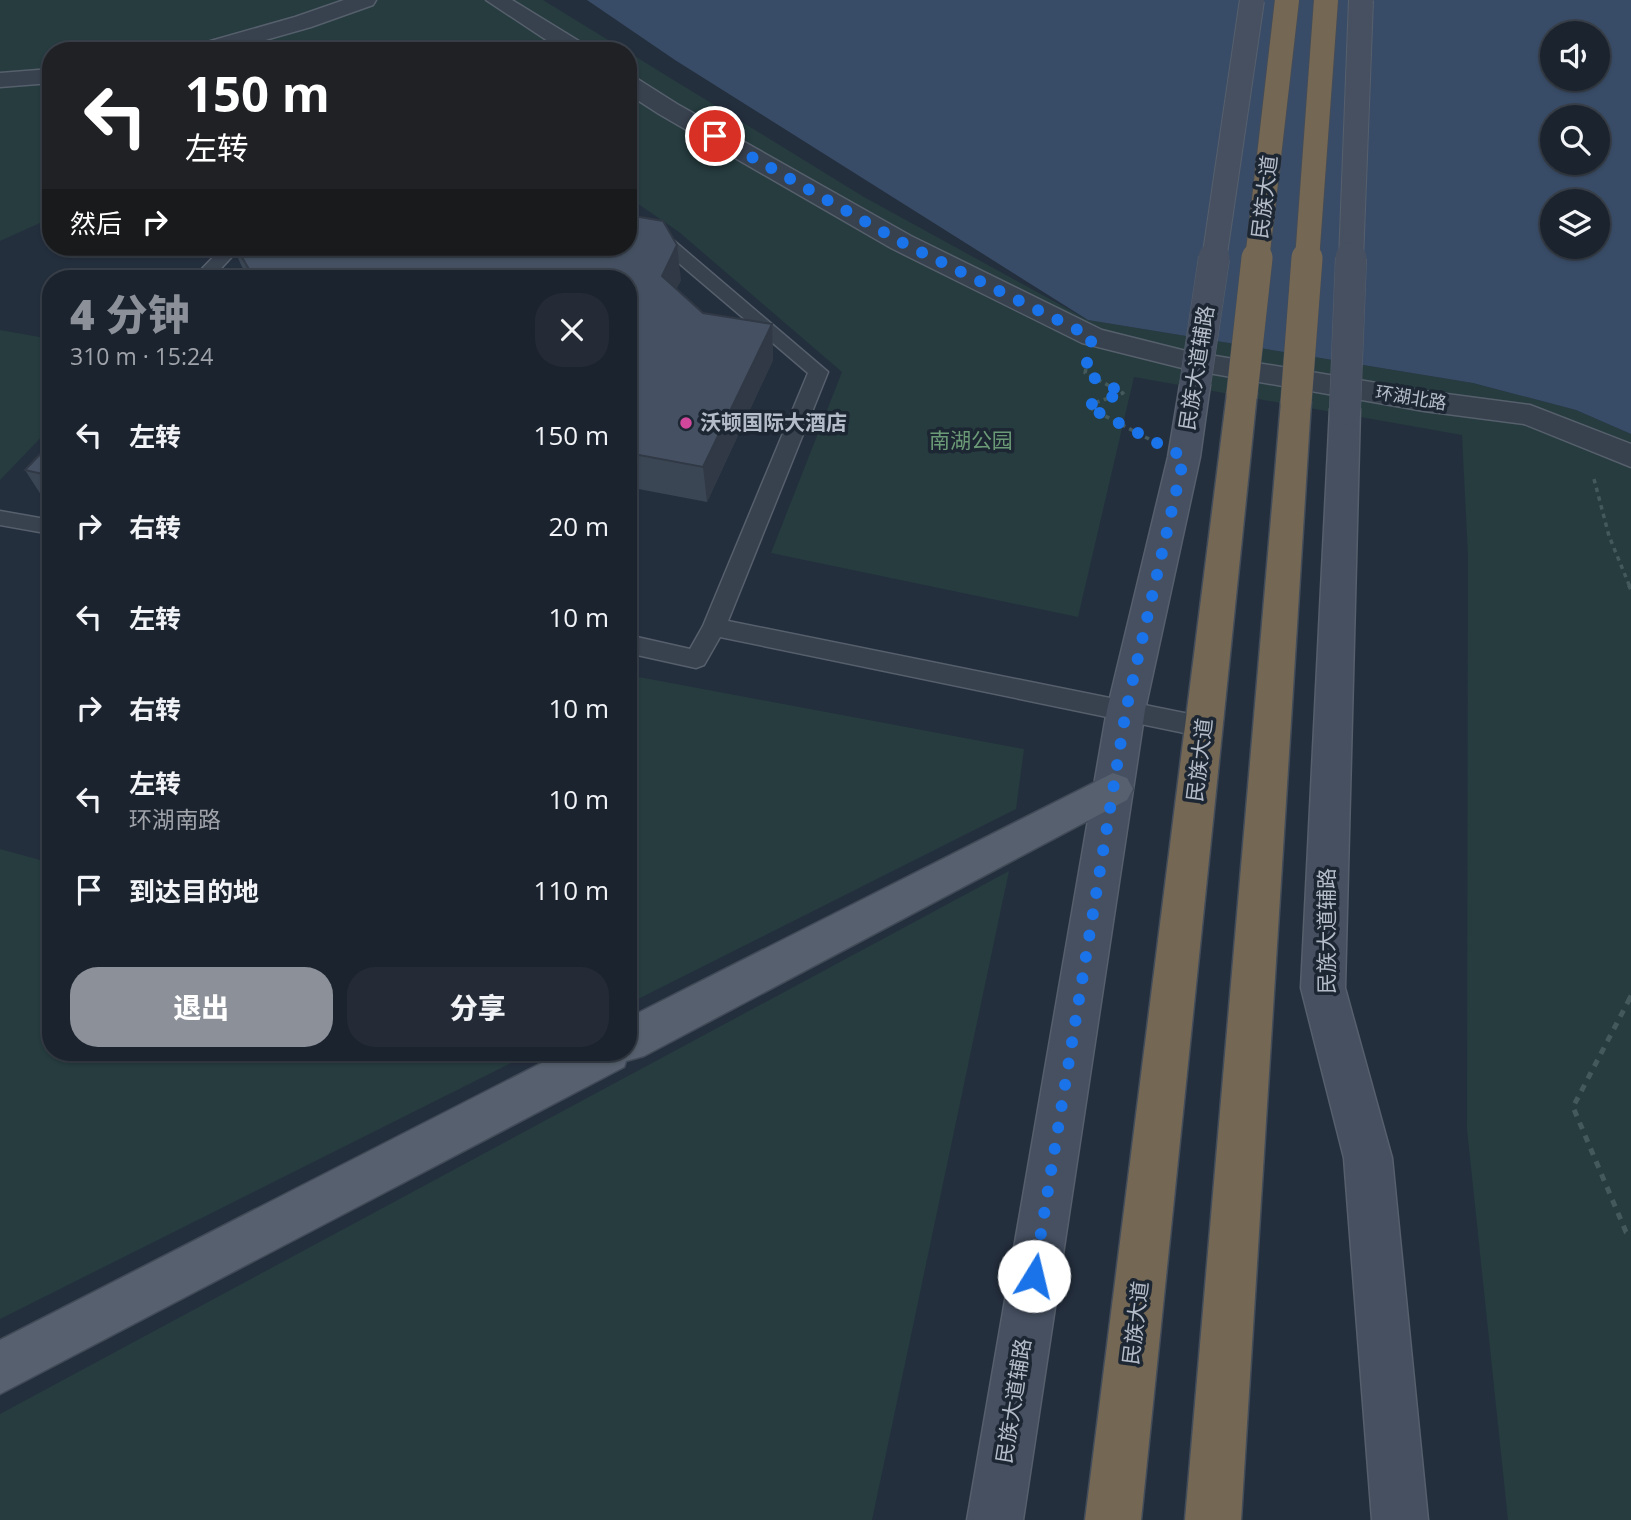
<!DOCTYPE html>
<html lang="zh">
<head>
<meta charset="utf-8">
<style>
	:root { --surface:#1b232e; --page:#242b36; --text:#f1f3f6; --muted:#a0a4aa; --line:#39404a; --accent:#8c9099 }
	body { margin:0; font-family:"Open Sans","Noto Sans SC",sans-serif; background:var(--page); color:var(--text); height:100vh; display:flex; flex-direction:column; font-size:26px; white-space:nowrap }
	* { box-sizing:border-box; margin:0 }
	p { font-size:23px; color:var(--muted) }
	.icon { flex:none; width:38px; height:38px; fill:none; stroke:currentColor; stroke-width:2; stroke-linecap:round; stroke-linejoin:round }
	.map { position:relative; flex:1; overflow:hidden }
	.panel { position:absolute; left:42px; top:270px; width:595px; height:791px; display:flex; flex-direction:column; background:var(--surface); border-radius:28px; box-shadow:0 2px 5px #0004,0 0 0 2px var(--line) }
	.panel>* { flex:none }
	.hud { position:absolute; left:42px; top:42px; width:595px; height:214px; border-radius:28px; box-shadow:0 2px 5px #0004,0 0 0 2px var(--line); background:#202124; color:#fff; overflow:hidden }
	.controls { position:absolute; left:1540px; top:21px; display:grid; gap:14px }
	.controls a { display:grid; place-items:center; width:70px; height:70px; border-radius:50%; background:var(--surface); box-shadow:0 2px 5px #0004,0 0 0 2px var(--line); font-size:35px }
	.pin { position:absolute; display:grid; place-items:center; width:60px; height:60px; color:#fff; margin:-30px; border:4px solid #fff; border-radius:50%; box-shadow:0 2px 7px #0007 }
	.me { position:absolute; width:77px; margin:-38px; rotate:9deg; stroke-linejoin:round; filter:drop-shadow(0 0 5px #0008) }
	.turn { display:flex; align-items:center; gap:24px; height:147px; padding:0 28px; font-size:32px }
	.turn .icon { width:91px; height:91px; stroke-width:2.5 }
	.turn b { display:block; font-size:49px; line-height:60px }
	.then { display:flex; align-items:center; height:66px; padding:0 28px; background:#0003; gap:14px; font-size:26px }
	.round { display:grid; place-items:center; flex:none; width:74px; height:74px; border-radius:28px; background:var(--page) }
	.headline { display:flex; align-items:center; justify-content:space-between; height:119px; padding:0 28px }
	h1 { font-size:42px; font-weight:800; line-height:52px; color:var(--accent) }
	.primary-button { display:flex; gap:14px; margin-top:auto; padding:14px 28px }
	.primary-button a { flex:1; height:80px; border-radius:28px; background:var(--accent); color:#fff; font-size:28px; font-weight:800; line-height:80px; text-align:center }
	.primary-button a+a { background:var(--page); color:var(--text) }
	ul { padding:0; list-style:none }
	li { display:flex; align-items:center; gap:21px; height:91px; padding:0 28px }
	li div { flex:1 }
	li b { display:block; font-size:26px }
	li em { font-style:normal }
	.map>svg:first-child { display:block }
	.green { fill:#263c3f }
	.water { fill:#394c67; fill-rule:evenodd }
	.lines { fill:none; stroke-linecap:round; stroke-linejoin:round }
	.lane-casing { stroke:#565f6c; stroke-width:3 }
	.street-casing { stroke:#565f6c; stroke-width:3 }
	.secondary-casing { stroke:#565f6c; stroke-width:3 }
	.primary-casing { stroke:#414a57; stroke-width:3 }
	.highway-casing { stroke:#434c59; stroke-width:3 }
	.path-far2 { stroke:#44595c; stroke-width:3.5; stroke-dasharray:4.5 4.5; stroke-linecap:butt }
	.path-far1 { stroke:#44595c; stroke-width:4.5; stroke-dasharray:5 5; stroke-linecap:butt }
	.path { stroke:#44595c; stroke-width:5; stroke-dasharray:7 7; stroke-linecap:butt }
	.lane { fill:#38414e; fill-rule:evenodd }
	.street { fill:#38414e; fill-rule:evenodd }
	.secondary { fill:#465061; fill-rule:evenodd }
	.primary { fill:#56606e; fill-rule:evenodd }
	.highway { fill:#746855; fill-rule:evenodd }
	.secondary-bridge-far1-casing { stroke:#565f6c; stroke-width:26; stroke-linecap:butt }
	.secondary-bridge-casing { stroke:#565f6c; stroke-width:32; stroke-linecap:butt }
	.highway-bridge-far1-casing { stroke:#434c59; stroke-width:26; stroke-linecap:butt }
	.highway-bridge-casing { stroke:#434c59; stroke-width:32; stroke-linecap:butt }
	.secondary-bridge-far1 { stroke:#465061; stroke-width:24 }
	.secondary-bridge { stroke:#465061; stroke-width:31 }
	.highway-bridge-far1 { stroke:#746855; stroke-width:24 }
	.highway-bridge { stroke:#746855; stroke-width:31 }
	.wall { fill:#3b4654 }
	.shaded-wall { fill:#303945 }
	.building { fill:#455162; stroke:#303945; stroke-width:2 }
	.route { stroke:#1a73e8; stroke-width:12; stroke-dasharray:0 21.6 }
	.hotel-dot { fill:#d1479c; stroke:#1d2633; stroke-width:2.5 }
	.labels { text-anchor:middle; stroke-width:7; stroke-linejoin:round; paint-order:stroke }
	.far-street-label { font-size:18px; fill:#b4bcc9; stroke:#1d2633 }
	.street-label { font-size:21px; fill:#b4bcc9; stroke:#1d2633 }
	.poi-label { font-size:21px; font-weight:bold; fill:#b4bcc9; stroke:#1d2633; text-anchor:start }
	.park-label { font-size:21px; fill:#6b9a76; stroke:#1d2633 }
</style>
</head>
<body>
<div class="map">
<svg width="1631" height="1520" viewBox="0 0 1631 1520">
	<rect width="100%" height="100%" fill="#242f3e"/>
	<!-- green -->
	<g class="green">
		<path d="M0 0H543L626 51H51V218L0 241Z"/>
		<path d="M628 52 864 197 1088 320 1473 383 1576 410 1631 434V1520H1508L1467 1129 1468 556 1462 435 1134 377 1078 617 771 553 842 372 679 232 628 197Z"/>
		<path d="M0 330 51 339V427L0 480Z"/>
		<path d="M628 675 1024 749 1016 809 628 1004Z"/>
		<path d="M0 849 51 863V1052H533L0 1319Z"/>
		<path d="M1009 871 872 1520H0V1414Z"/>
	</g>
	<!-- water -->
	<path class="water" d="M587 0H1631V434L1576 410 1473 383 1088 320 675 60ZM1552 33H1598V79H1552ZM1552 117H1598V163H1552ZM1552 201H1598V247H1552Z"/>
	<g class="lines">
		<defs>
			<g id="lane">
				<path d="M628 212 666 234 828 372 728 621 1204 717 1212 720 1216 727 1212 734 1204 737 720 637 704 665 696 668 628 653V635L690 649 703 626 808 373 654 242 628 225Z"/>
				<path d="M223 247H241L212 278H193Z"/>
				<path d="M0 511 51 520V534L0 525Z"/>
			</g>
			<g id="street">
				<path d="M344 0H376L373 5 311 27 227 51H190L193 46 295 17Z"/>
				<path d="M486 0H512L587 46 590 51H563Z"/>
				<path d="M51 69V83L0 87V73Z"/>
				<path d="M628 76 636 78 677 104 911 236 1102 330 1186 351 1424 391 1530 405 1631 444V467L1524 424 1424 411 1186 369 1082 343 891 248 659 114 628 94Z"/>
			</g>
			<g id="secondary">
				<path d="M1195 375 1206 378 1210 385 1200 457 1145 710 1023 1520H967L1107 710 1168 457 1180 385 1184 378Z"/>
				<path d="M1345 399 1356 402 1360 409 1345 988 1392 1158 1428 1520H1372L1344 1158 1301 988 1330 409 1334 402Z"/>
			</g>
			<path id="primary" d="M1113 773 1127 778 1133 789 1127 800 644 1056 626 1061 624 1067 0 1394V1340L563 1052H628V1018Z"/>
			<g id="highway">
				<path d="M1242 383 1253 386 1257 393 1141 1520H1085L1227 393 1231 386Z"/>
				<path d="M1296 392 1307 395 1311 402 1241 1520H1185L1281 402 1285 395Z"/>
			</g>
		</defs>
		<!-- lane casing -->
		<use href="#lane" class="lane-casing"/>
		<!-- street casing -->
		<use href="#street" class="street-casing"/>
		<!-- secondary casing -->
		<use href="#secondary" class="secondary-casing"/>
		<!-- primary casing -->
		<use href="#primary" class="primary-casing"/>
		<!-- highway casing -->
		<use href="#highway" class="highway-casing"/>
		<!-- path-far2 -->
		<g class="path-far2">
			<path d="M1086 369 1085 373 1123 393 1086 406 1149 439"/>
			<path d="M1594 479 1609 536 1630 587"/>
		</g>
		<!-- path-far1 -->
		<g class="path-far1">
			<path d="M1629 585 1631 589"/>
			<path d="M1629 1000 1631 995"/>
		</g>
		<!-- path -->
		<path class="path" d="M1630 998 1573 1107 1626 1232 1631 1235"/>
		<!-- lane -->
		<use href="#lane" class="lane"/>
		<!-- street -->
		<use href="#street" class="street"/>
		<!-- secondary -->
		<use href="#secondary" class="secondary"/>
		<!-- primary -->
		<use href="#primary" class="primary"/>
		<!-- highway -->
		<use href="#highway" class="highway"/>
		<defs>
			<g id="secondary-bridge-far1">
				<path d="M1214 260 1252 0"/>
				<path d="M1351 260 1361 0"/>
			</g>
			<g id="secondary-bridge">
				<path d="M1195 385 1214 258"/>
				<path d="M1345 409 1351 258"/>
			</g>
			<g id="highway-bridge-far1">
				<path d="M1257 260 1287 0"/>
				<path d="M1307 260 1326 0"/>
			</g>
			<g id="highway-bridge">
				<path d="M1242 393 1257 258"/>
				<path d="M1296 402 1307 258"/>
			</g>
		</defs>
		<!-- secondary-bridge-far1 casing -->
		<use href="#secondary-bridge-far1" class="secondary-bridge-far1-casing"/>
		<!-- secondary-bridge casing -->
		<use href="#secondary-bridge" class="secondary-bridge-casing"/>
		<!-- highway-bridge-far1 casing -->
		<use href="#highway-bridge-far1" class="highway-bridge-far1-casing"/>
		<!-- highway-bridge casing -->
		<use href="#highway-bridge" class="highway-bridge-casing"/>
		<!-- secondary-bridge-far1 -->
		<use href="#secondary-bridge-far1" class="secondary-bridge-far1"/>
		<!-- secondary-bridge -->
		<use href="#secondary-bridge" class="secondary-bridge"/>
		<!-- highway-bridge-far1 -->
		<use href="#highway-bridge-far1" class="highway-bridge-far1"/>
		<!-- highway-bridge -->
		<use href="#highway-bridge" class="highway-bridge"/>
	</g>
	<!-- wall -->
	<g class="wall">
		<path d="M233 247H628L681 280 676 289 703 313 772 324 773 360 707 502 628 487V278H248L242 267Z"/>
		<path d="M51 443V500L43 498 25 470Z"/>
	</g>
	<!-- shaded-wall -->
	<g class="shaded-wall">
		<path d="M677 245 681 280 666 311 662 276Z"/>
		<path d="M772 324 773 360 707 502 703 467Z"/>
	</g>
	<!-- building -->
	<g class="building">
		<path d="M628 215 663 221 677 245 662 276 703 313 772 324 703 467 628 453V278H254L236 247H628Z"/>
		<path d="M51 443V476L25 470Z"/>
	</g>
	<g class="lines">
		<!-- route -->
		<path class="route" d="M715 136 901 242 1092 337 1085 373 1123 393 1086 406 1184 457 1126 710 1034 1276"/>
	</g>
	<!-- markers -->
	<circle class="hotel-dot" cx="686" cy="423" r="7"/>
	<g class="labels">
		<!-- far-street labels -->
		<g class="far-street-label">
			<text transform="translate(1411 398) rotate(9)" y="6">环湖北路</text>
		</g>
		<!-- street labels -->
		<g class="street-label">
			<text transform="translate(1265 197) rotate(-83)" y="7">民族大道</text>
			<text transform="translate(1197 368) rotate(-81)" y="7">民族大道辅路</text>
			<text transform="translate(1200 760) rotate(-83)" y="7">民族大道</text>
			<text transform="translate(1327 931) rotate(-90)" y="7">民族大道辅路</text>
			<text transform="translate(1136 1323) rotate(-83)" y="7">民族大道</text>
			<text transform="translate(1014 1401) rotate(-81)" y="7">民族大道辅路</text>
		</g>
		<!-- poi labels -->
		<g class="poi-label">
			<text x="700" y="430">沃顿国际大酒店</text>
		</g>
		<!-- park labels -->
		<g class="park-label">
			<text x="971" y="448">南湖公园</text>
		</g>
	</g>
</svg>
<div class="controls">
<a><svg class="icon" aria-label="sound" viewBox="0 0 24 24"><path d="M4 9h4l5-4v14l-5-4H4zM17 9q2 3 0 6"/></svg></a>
<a><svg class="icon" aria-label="search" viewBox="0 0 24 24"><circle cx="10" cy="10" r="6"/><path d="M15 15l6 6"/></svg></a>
<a><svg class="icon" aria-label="layers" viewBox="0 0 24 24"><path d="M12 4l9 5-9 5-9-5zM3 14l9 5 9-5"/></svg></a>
</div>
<div class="pin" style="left:715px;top:136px;background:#d93025"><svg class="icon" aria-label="arrive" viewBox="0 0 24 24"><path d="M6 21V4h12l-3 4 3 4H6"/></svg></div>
<svg class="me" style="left:1034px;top:1276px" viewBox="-20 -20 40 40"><circle r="19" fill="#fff"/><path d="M0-13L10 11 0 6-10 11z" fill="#1a73e8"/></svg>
<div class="hud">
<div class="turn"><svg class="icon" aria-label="left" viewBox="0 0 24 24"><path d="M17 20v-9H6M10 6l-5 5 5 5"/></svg><div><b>150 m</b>左转</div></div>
<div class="then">然后<svg class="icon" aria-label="right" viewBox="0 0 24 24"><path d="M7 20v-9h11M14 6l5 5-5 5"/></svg></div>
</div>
<section class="panel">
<div class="headline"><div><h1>4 分钟</h1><p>310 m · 15:24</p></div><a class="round"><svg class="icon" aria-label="close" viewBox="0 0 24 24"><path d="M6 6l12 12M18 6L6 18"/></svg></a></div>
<ul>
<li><svg class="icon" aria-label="left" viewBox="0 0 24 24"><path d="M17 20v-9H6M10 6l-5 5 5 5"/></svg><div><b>左转</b></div><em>150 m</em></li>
<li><svg class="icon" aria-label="right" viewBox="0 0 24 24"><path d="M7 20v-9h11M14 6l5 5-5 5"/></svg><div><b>右转</b></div><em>20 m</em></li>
<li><svg class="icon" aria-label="left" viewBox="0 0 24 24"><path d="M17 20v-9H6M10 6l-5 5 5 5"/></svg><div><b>左转</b></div><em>10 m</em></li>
<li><svg class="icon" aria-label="right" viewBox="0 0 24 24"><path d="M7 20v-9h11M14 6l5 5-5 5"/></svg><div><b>右转</b></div><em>10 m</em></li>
<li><svg class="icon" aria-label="left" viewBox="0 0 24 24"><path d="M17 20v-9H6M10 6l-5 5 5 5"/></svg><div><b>左转</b><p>环湖南路</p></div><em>10 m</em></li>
<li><svg class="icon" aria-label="arrive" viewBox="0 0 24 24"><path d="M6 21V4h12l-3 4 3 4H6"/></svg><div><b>到达目的地</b></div><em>110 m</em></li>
</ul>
<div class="primary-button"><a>退出</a><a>分享</a></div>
</section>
</div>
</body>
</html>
